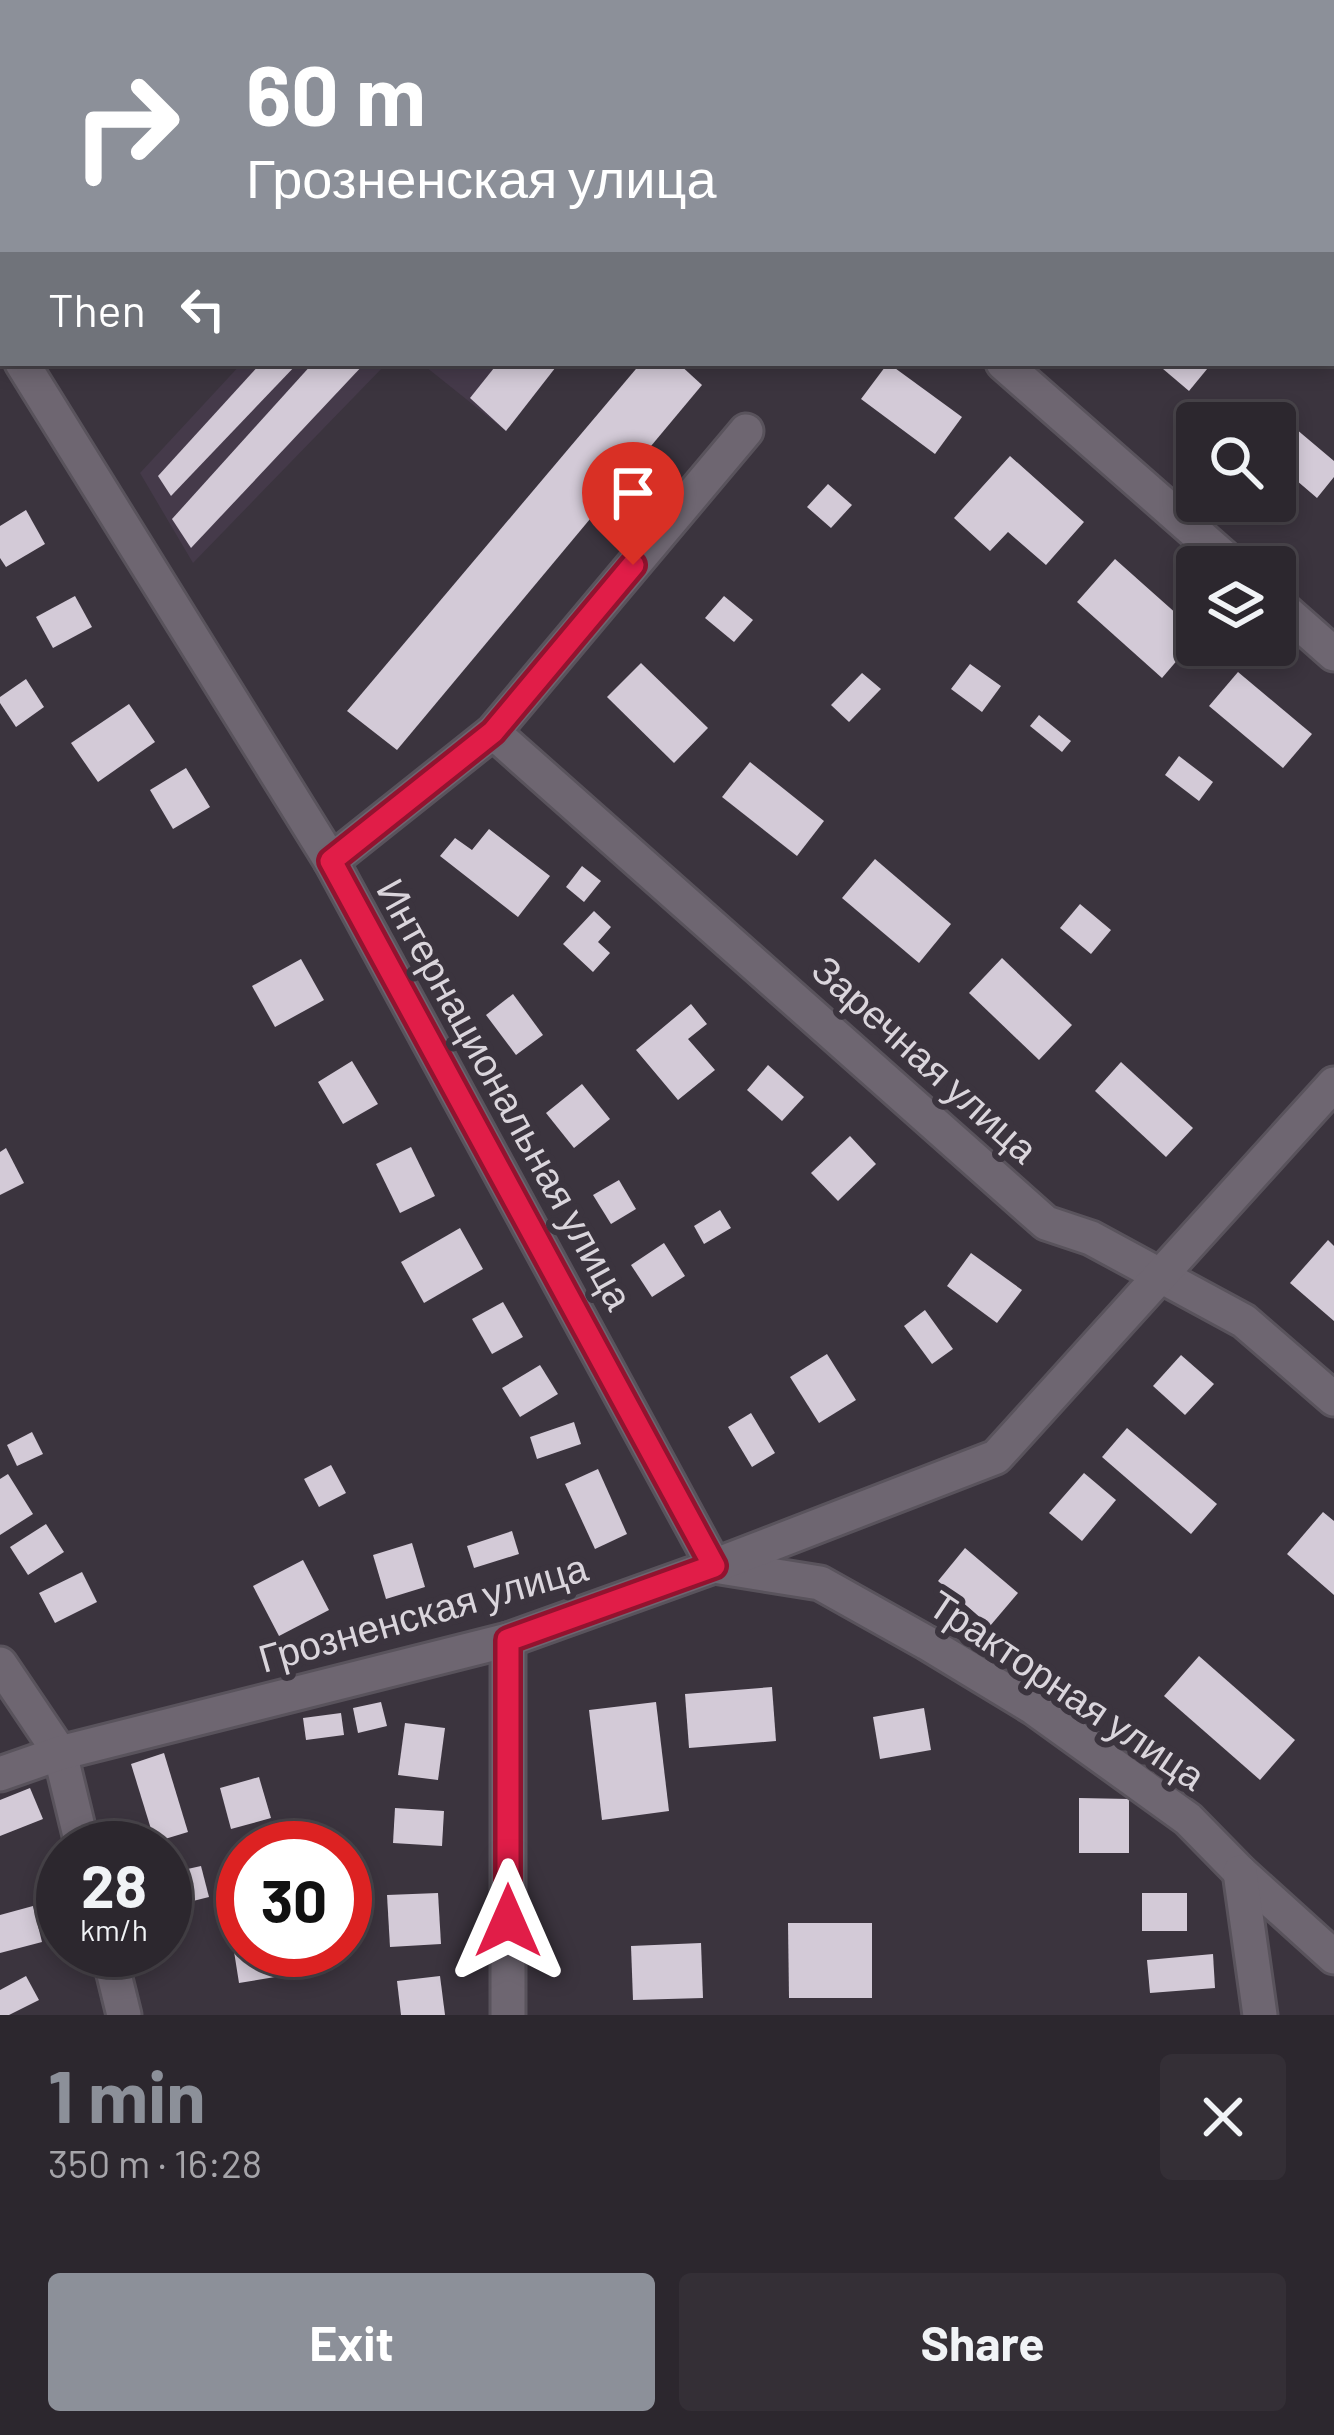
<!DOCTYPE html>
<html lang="en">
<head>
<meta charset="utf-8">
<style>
	:root { --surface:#2c272e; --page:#342f36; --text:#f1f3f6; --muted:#a6a5aa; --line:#48444a; --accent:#8c9099 }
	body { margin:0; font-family:Barlow,sans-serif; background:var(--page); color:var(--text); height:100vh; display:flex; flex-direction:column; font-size:45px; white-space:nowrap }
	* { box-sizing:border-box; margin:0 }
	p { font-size:39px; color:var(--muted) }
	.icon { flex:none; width:66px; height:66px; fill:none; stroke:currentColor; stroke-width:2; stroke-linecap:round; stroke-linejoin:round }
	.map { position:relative; height:2015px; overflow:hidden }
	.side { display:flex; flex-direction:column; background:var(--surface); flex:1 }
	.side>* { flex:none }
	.hud { position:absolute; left:0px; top:0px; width:1335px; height:366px; box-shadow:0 6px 18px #0003,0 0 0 3px var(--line); background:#8c9099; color:#fff; overflow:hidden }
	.controls { position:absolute; left:1176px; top:402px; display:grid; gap:24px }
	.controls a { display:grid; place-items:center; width:120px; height:120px; border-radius:12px; background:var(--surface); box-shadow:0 6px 18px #0003,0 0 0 3px var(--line); font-size:60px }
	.speed { position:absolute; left:36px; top:1821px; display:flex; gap:24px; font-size:60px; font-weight:700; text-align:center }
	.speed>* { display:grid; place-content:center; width:156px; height:156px; border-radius:50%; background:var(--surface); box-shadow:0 6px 18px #0003,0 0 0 3px var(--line); line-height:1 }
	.speed small { font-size:30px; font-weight:400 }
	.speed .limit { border:18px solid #d22; background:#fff; color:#111 }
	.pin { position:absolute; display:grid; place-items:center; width:102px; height:102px; color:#fff; margin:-123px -51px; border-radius:50% 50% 50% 0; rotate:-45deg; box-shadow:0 0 12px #0007 }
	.pin .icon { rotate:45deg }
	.me { position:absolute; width:132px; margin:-66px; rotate:0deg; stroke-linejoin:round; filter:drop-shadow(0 0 9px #0008) }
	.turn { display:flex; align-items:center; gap:42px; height:252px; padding:0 48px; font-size:54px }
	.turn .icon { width:156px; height:156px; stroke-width:2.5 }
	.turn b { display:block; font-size:84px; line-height:102px }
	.then { display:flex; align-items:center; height:114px; padding:0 48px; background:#0003; gap:24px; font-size:45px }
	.round { display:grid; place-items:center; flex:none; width:126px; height:126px; border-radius:12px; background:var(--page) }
	.headline { display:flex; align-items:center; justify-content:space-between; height:204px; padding:0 48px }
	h1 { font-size:72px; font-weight:700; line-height:90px; color:var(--accent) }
	.button { display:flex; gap:24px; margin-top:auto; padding:24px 48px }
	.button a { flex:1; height:138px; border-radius:12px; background:var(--accent); color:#fff; font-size:48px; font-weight:700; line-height:138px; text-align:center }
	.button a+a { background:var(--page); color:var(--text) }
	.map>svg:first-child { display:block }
	.built { fill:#453a4a }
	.building { fill:#d3cad7 }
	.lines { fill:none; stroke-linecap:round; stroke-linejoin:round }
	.minor-casing { stroke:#59535c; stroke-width:39 }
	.minor { stroke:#6e6671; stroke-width:33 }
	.route-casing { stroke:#92132f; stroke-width:30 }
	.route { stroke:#e11d48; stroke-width:21 }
	.labels { text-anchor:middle; stroke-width:12; stroke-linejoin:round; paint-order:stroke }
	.street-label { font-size:39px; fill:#dad5dc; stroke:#3b343e }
</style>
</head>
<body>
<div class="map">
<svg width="1334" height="2015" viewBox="0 0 1334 2015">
	<rect width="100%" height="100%" fill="#3b343e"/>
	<!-- built -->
	<g class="built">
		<path d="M0 0H440L437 3H3V185L0 180Z"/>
		<path d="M242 363H387L193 563 140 473Z"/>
		<path d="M421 363H559L506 431Z"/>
	</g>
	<!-- building -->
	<g class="building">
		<path d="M261 363H298L171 496 158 476Z"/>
		<path d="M313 363H365L191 548 172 519Z"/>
		<path d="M498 363H559L506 431 470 398Z"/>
		<path d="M641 363H678L702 385 397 750 347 711Z"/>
		<path d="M888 363 962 417 935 454 861 399Z"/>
		<path d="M1156 363H1212L1189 391Z"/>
		<path d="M1264 402 1334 461V477L1317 498 1275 462V423H1246Z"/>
		<path d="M1010 456 1084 522 1046 565 1008 532 990 551 954 518Z"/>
		<path d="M828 484 852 505 831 528 807 507Z"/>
		<path d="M26 510 45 544 6 567 0 558V526Z"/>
		<path d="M1115 559 1197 632V637L1162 678 1077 602Z"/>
		<path d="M75 596 92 627 53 648 36 617Z"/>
		<path d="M724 596 753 620 734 642 705 618Z"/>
		<path d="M641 663 708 728 674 763 607 697Z"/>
		<path d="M970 664 1001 686 982 712 951 689Z"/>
		<path d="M1238 672 1312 734 1283 768 1209 706Z"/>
		<path d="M862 673 881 689 849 722 831 705Z"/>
		<path d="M26 679 44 707 16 727 0 703V697Z"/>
		<path d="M129 704 155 742 98 782 71 743Z"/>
		<path d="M1039 715 1071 741 1062 752 1030 726Z"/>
		<path d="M1179 756 1213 782 1199 801 1165 775Z"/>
		<path d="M750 762 824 821 797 856 722 797Z"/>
		<path d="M186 768 210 807 173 829 150 790Z"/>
		<path d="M489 829 550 876 518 917 440 856 455 838 472 850Z"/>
		<path d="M875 859 951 924 919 963 842 898Z"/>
		<path d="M582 866 601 881 584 902 566 887Z"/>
		<path d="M1080 904 1111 930 1091 954 1060 928Z"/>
		<path d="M594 911 611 927 598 942 610 953 593 972 563 944Z"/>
		<path d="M1002 958 1072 1025 1039 1060 969 993Z"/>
		<path d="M301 959 324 1000 275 1027 252 986Z"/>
		<path d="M513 994 543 1035 516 1055 486 1015Z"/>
		<path d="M691 1004 707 1024 688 1039 715 1070 678 1100 636 1050Z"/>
		<path d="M352 1061 378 1104 343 1124 318 1082Z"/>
		<path d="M1121 1062 1193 1128 1166 1157 1095 1091Z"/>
		<path d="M768 1065 804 1097 782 1121 747 1090Z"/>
		<path d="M582 1084 610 1119 574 1148 546 1113Z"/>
		<path d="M850 1136 876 1164 838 1201 811 1173Z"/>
		<path d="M411 1147 435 1196 400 1213 376 1164Z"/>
		<path d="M6 1148 24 1183 0 1195V1152Z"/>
		<path d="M619 1180 636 1209 611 1224 593 1195Z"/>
		<path d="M720 1210 731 1228 704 1244 694 1226Z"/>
		<path d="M460 1228 483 1269 424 1303 401 1262Z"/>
		<path d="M1328 1240 1334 1246V1321L1290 1283Z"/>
		<path d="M664 1243 685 1276 652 1297 631 1265Z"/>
		<path d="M971 1253 1022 1290 997 1323 947 1286Z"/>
		<path d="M503 1302 523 1337 492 1354 472 1319Z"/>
		<path d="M925 1310 953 1349 932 1364 904 1326Z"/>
		<path d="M827 1354 856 1400 819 1423 790 1377Z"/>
		<path d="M1181 1355 1214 1384 1185 1415 1153 1386Z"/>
		<path d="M540 1365 558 1394 520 1417 502 1388Z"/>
		<path d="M751 1413 775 1453 752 1467 728 1427Z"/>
		<path d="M574 1422 581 1444 537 1459 530 1437Z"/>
		<path d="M1127 1428 1217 1504 1191 1534 1102 1457Z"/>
		<path d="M32 1432 43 1454 17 1466 7 1445Z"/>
		<path d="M331 1465 346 1493 319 1507 304 1479Z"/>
		<path d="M598 1469 627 1534 595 1549 565 1484Z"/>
		<path d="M1084 1473 1116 1500 1082 1541 1049 1513Z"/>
		<path d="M8 1474 33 1514 0 1535V1479Z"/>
		<path d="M1323 1512 1334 1521V1595L1287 1554Z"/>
		<path d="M46 1524 64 1552 28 1575 10 1547Z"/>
		<path d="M512 1531 519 1554 474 1568 467 1546Z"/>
		<path d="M412 1543 425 1587 386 1599 373 1555Z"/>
		<path d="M965 1548 1018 1593 990 1626 938 1581Z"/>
		<path d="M303 1560 329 1610 279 1636 253 1586Z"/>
		<path d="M82 1572 97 1602 55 1623 39 1593Z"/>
		<path d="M1199 1656 1295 1740 1260 1780 1164 1696Z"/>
		<path d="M772 1687 776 1741 689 1748 685 1694Z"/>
		<path d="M381 1702 387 1726 358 1733 353 1708Z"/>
		<path d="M656 1702 669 1811 602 1820 589 1710Z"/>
		<path d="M924 1708 931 1750 880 1759 873 1717Z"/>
		<path d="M341 1713 344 1735 306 1740 303 1718Z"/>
		<path d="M405 1723 445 1728 438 1780 398 1775Z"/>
		<path d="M164 1753 188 1832 155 1842 131 1764Z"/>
		<path d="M259 1777 271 1818 231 1829 220 1788Z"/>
		<path d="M30 1788 43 1819 0 1836V1800Z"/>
		<path d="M1079 1798 1129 1799V1853H1079Z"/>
		<path d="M395 1808 444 1811 442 1846 393 1843Z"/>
		<path d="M201 1866 209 1897 165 1908V1874Z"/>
		<path d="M438 1893 441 1944 390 1947 387 1895Z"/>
		<rect x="1142" y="1893" width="45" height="38"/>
		<path d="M33 1906 42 1942 0 1953V1915Z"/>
		<path d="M788 1923H872V1998H789Z"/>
		<path d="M243 1943V1950H277L281 1976 239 1983 233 1945Z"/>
		<path d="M701 1943 703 1998 633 2000 631 1946Z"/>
		<path d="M1213 1954 1215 1988 1150 1993 1147 1960Z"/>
		<path d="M26 1976 39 2000 9 2015H0V1990Z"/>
		<path d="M440 1976 445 2015H401L397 1981Z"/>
	</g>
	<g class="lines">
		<defs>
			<g id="minor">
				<path d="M0 328 3 333"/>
				<path d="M22 363 331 861 714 1566 820 1583 927 1643 1034 1708 1188 1819 1240 1872 1334 1957"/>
				<path d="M1003 363 1235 567"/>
				<path d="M1275 602 1334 654"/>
				<path d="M493 732 1046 1223 1091 1238 1244 1321 1334 1399"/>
				<path d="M331 861 493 732 746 431"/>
				<path d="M0 1664 60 1753 83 1848"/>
				<path d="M0 1774 60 1753 508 1640 714 1566 996 1457 1334 1084"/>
				<path d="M1240 1872 1260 2015"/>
				<path d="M108 1950 124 2015"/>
				<path d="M508 2015V1640"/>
			</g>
		</defs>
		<!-- minor casing -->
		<use href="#minor" class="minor-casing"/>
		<!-- minor -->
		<use href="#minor" class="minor"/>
	</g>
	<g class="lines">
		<defs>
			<path id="route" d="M508 1921V1640L714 1566 331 861 493 732 633 565"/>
		</defs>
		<!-- route casing -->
		<use href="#route" class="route-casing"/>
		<!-- route -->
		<use href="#route" class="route"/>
	</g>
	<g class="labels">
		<!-- street labels -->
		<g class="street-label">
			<text transform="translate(925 1059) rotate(42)" y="14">Заречная улица</text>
			<text transform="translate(505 1094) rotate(61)" y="14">Интернациональная улица</text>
			<text transform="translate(423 1613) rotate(-16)" y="14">Грозненская улица</text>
			<text transform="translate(1067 1690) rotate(34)" y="14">Тракторная улица</text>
		</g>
	</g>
</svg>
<div class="controls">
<a><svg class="icon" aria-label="search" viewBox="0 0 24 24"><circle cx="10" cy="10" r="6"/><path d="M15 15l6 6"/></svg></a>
<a><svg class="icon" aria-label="layers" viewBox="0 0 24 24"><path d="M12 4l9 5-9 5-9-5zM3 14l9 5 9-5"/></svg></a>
</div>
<div class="speed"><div>28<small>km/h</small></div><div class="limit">30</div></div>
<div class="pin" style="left:633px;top:565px;background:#d93025"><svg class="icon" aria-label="arrive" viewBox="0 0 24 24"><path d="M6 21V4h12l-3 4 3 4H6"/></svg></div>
<svg class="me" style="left:508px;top:1921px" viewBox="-20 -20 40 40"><path d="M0-17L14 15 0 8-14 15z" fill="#e11d48" stroke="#fff" stroke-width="4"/></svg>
<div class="hud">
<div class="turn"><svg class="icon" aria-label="right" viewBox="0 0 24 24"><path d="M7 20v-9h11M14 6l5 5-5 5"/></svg><div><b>60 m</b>Грозненская улица</div></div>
<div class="then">Then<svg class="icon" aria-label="left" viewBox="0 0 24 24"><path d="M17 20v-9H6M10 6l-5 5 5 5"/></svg></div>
</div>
</div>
<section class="side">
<div class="headline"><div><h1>1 min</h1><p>350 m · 16:28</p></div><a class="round"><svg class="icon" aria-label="close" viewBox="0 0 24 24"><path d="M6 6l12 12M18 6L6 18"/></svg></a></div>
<div class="button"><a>Exit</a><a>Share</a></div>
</section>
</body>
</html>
